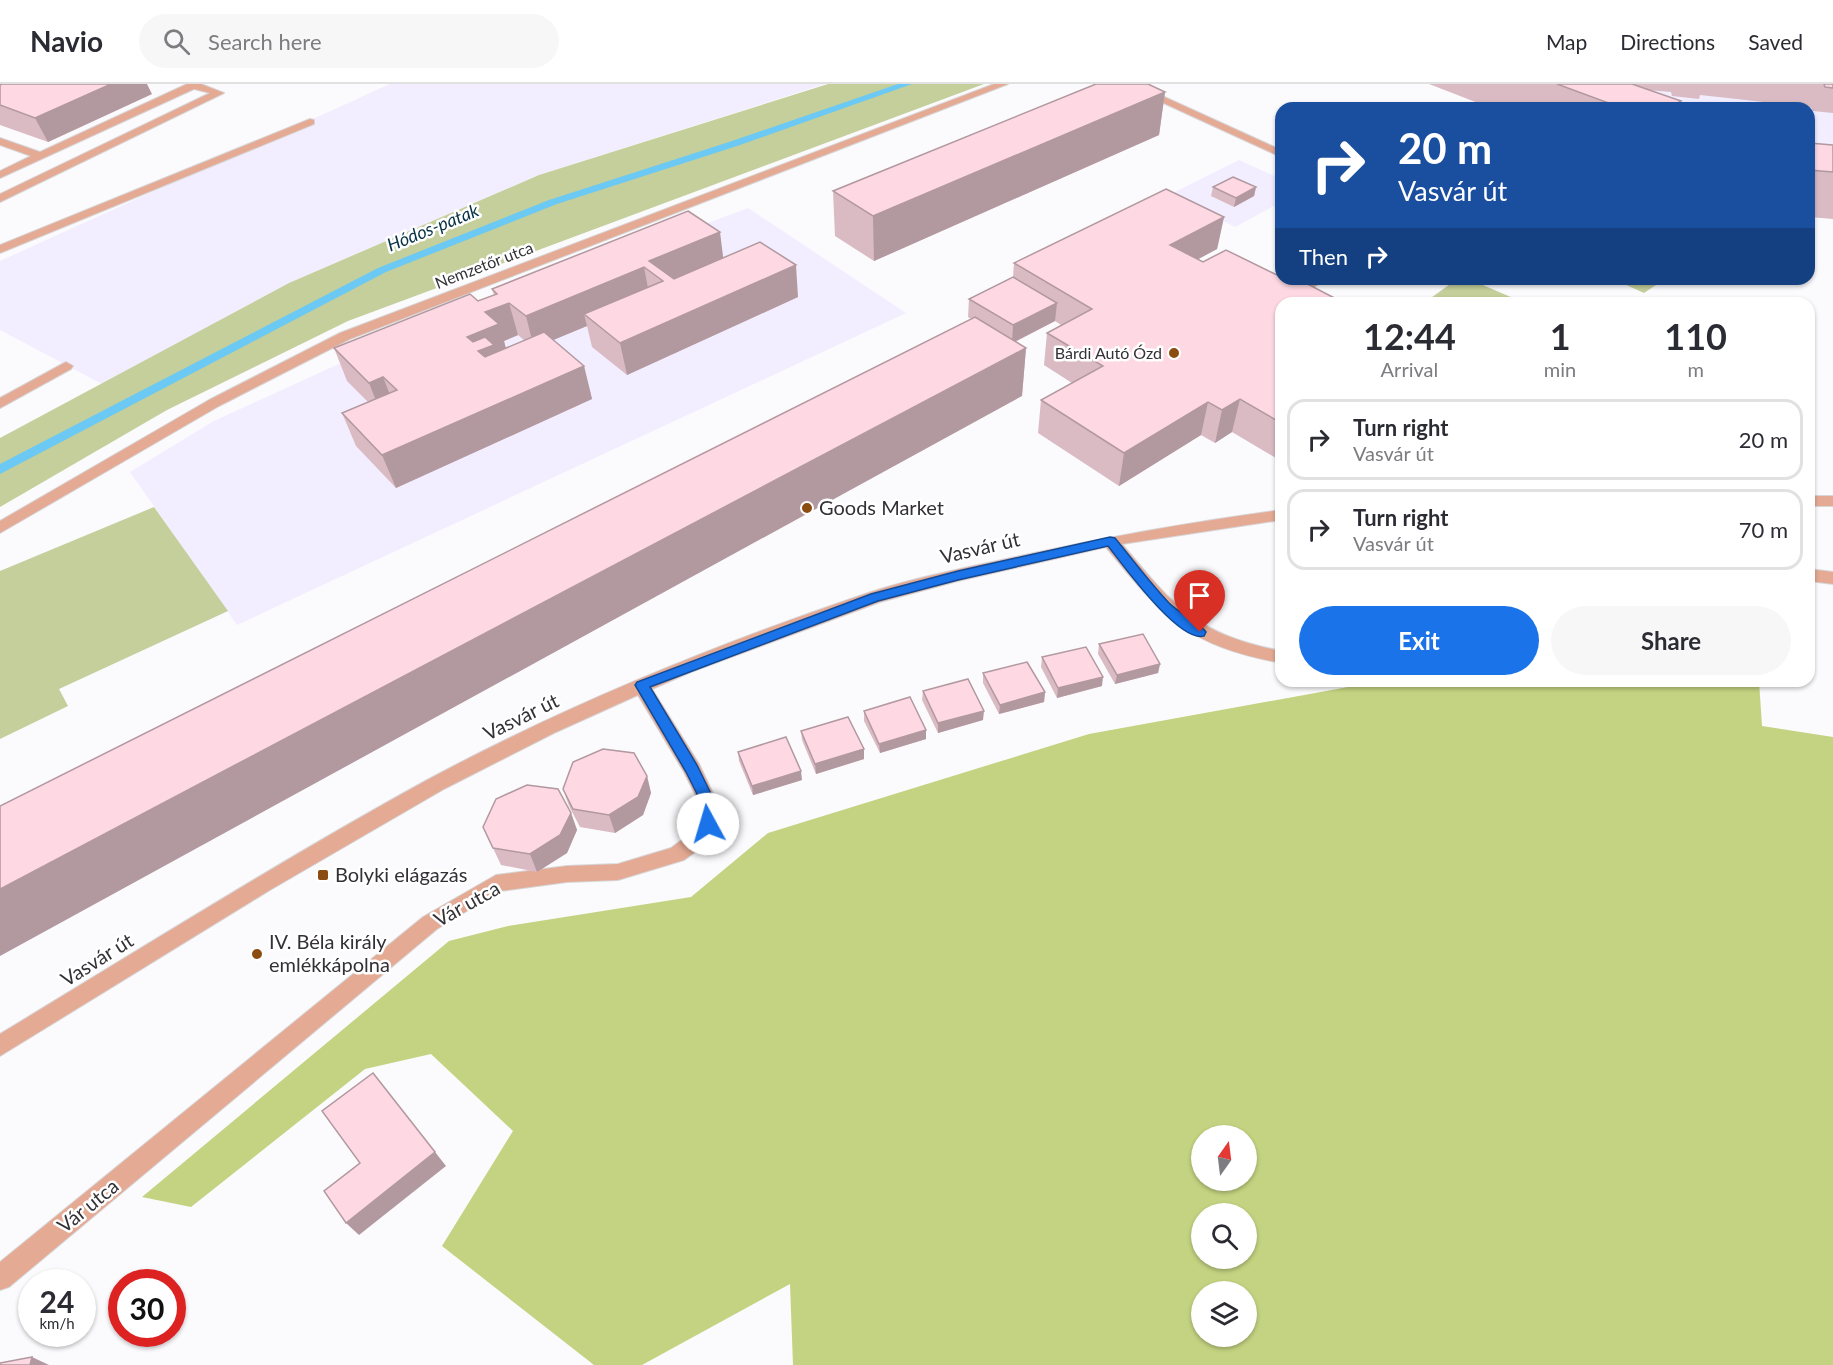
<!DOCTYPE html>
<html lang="en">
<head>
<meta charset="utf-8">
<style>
	:root { --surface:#fff; --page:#f7f7f7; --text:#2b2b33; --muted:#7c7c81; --line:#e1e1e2; --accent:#1a73e8 }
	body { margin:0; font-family:Lato,sans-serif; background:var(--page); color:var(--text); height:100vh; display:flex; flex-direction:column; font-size:22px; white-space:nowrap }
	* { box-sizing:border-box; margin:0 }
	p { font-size:20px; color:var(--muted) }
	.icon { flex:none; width:33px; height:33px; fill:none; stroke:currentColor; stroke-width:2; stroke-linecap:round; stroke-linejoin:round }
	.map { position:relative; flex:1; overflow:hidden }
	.drawer { position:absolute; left:1275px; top:213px; width:540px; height:390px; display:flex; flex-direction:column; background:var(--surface); border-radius:18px; box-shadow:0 2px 4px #0004 }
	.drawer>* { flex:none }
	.hud { position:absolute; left:1275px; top:18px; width:540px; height:183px; border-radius:18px; box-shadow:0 2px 4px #0004; background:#1a4fa0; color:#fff; overflow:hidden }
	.needle { width:39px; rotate:14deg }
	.fabs { position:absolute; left:1191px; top:1041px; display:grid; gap:12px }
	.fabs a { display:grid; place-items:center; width:66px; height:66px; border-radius:50%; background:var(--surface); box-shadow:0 2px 4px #0004; font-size:30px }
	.speed { position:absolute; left:18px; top:1185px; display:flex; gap:12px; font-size:30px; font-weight:700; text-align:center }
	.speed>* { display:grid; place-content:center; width:78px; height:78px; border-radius:50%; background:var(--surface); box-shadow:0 2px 4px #0004; line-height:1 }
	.speed small { font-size:15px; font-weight:400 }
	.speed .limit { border:9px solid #d22; background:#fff; color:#111 }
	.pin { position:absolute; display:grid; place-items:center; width:51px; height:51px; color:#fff; margin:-62px -26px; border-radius:50% 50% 50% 0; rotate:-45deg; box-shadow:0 0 6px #0007 }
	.pin .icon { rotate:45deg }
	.me { position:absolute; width:66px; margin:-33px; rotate:354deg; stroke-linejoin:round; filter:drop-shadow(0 0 4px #0008) }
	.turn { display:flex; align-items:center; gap:21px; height:126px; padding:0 24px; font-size:27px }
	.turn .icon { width:78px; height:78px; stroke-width:2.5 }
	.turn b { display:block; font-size:42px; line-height:51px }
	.then { display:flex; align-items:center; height:57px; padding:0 24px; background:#0003; gap:12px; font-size:22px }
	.eta { display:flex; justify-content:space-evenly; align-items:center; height:102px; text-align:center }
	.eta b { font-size:36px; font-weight:700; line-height:42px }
	.cta { display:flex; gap:12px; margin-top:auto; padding:12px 24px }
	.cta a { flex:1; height:69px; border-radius:36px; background:var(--accent); color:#fff; font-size:24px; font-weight:700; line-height:69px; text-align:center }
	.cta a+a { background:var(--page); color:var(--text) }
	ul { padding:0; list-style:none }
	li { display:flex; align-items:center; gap:18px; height:81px; margin:0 12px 9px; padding:0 12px; border:3px solid var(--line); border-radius:18px }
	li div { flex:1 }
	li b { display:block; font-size:22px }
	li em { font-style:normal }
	header { display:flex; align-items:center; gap:36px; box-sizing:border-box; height:84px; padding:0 30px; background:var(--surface); border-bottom:2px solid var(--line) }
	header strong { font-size:28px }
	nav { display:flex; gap:33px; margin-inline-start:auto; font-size:21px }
	.search { width:420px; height:54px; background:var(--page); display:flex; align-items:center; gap:15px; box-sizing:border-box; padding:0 21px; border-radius:33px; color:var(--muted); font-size:22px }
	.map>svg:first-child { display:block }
	.built { fill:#f2eeff }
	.green { fill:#c4cf9b }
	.forest { fill:#c3d381; fill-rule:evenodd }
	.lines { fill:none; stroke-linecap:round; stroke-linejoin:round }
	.stream { fill:#6bc9f4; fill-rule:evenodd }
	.minor-casing { stroke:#d7d6d9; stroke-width:2 }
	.minor { fill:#e4aa93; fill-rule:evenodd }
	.wall { fill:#dabbc3; fill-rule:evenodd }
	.shaded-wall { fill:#b2989f }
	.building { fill:#fed9e3; stroke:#b2989f; stroke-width:1.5 }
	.route { fill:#1a73e8; stroke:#114b97; stroke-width:1.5 }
	.poi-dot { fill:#8a4c10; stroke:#fff; stroke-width:2 }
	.labels { text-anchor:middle; stroke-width:5; stroke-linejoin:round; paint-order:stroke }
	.far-street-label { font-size:16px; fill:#333136; stroke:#fff }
	.far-poi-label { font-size:16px; fill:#333136; stroke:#fff; text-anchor:end }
	.far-water-label { font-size:18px; font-style:italic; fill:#063244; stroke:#fff }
	.poi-label { font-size:20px; fill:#333136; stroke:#fff; text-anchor:start }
	.street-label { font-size:20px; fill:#333136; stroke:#fff }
</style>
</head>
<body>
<header>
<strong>Navio</strong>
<div class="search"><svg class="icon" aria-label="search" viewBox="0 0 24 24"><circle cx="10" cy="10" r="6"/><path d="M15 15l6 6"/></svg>Search here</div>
<nav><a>Map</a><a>Directions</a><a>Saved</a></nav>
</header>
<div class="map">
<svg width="1833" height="1281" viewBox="0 0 1833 1281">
	<rect width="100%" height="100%" fill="#fbfafd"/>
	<!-- built -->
	<g class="built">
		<path d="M390 0H825L539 91 289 199 102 300 0 246V177Z"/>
		<path d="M1562 0H1833V79L1809 77V24H1623Z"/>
		<path d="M1239 76 1281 95V118L1235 143 1169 111Z"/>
		<path d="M748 124 906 229 237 541 130 388 214 337 365 268Z"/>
	</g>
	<!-- green -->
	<g class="green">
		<path d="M828 0H984L348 237 167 326 0 423V354L289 199 539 91Z"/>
		<path d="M1457 195H1469L1520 217 1517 219H1424Z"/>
		<path d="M1613 195H1665L1644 209Z"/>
		<path d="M154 423 228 527 59 605 68 622 0 655V487Z"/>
	</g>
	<!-- forest -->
	<path class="forest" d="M1381 597H1759L1762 642 1833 653V1281H793L790 1200 642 1281H594L442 1162 513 1047 431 970 365 985 191 1123 142 1113 449 857 508 842 691 813 768 749 1089 650ZM1202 1052H1246V1096H1202ZM1202 1130H1246V1174H1202ZM1202 1208H1246V1252H1202Z"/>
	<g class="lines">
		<!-- stream -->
		<path class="stream" d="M898 0H912L737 62 557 120 386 188 0 390V380L378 184 549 116 729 58Z"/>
		<defs>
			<g id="minor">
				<path d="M187 0H201L224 9 0 118V110L210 9 194 5 0 94V87L31 72 0 61V54L40 68Z"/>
				<path d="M994 0H1008L350 255 219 322 0 449V437L209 316 340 249Z"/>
				<path d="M1122 0H1136L1281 66V73Z"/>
				<path d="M310 35 314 36V40L0 169V161Z"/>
				<path d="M1310 195H1325L1303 211 1317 219C1306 219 1296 220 1288 211L1289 208Z"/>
				<path d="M66 278 73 282 71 285 0 324V314Z"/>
				<rect x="1809" y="412" width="24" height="10"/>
				<path d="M1281 426V436L1122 460C1175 524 1197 550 1281 567V579C1187 561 1165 535 1106 463L958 497 880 518 691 588 652 605 699 680 719 722 718 739 705 761 684 776 618 796 567 798 500 807 437 845 9 1203 0 1206V1178L423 833 496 791 567 782 618 780 671 764 691 749 699 738 701 722 684 688 638 611 554 649 444 705 270 806 0 972V950C142 864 283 775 429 695 569 620 717 560 868 509 914 494 964 484 1011 474 1101 454 1190 438 1281 426Z"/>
				<path d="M1809 485 1833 488V500L1809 497Z"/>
			</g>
		</defs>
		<!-- minor casing -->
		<use href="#minor" class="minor-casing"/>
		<!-- minor -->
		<use href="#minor" class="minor"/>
	</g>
	<!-- wall -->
	<g class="wall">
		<path d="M1429 0H1833V29L1813 27 1811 23 1700 11 1699 15 1672 12 1671 8 1647 6 1681 17 1678 24H1491Z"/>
		<path d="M0 1 152 10 48 58 0 41Z"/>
		<path d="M1165 8 1159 51 874 177 835 152 833 107Z"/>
		<path d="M1809 59 1833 61V135L1809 133Z"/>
		<path d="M1213 103H1256L1254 112 1234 123 1211 112Z"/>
		<path d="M688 127 723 174 798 213 627 291 592 263 587 242 553 256 584 282 592 315 396 404 356 362 342 329 368 318 347 297 334 264 478 217 494 211 492 205ZM518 251 525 257 506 265 504 257Z"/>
		<path d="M1224 133 1217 165 1198 175 1281 219V377L1232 348 1215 359 1201 351 1119 402 1038 349 1041 316 1072 299 1044 281 1047 249 1061 241 1055 237 1015 258 1026 264 1022 312 971 235 968 233 969 215 1013 193 1014 179Z"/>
		<path d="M1099 560 1160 580 1158 589 1115 600 1098 570Z"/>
		<path d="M1042 573 1102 602 1057 614 1041 583Z"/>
		<path d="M983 589 1045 608 1044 618 999 630 983 599Z"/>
		<path d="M923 607 983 636 938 649 922 616Z"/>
		<path d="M864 627 926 646V655L880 669 864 637Z"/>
		<path d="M801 647 864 675 816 690 802 656Z"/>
		<path d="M738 668 802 696 753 711 739 677Z"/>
		<path d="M647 692 651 709 643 731 615 749 580 743 569 722 563 705Z"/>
		<path d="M571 729 577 746 567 769 537 788 501 781 483 743Z"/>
	</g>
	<!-- shaded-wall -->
	<g class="shaded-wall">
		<path d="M111 0H147L152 10 48 58 35 34Z"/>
		<path d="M1165 8 1159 51 874 177 873 132Z"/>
		<path d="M1681 17 1678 24H1670Z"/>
		<path d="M1256 103 1254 112 1234 123 1236 114Z"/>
		<path d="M1224 133 1217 165 1165 193 1170 161Z"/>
		<path d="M720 148 724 180 665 205 663 197 649 177Z"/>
		<path d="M796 181 798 213 627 291 620 259Z"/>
		<path d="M644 183 650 215 584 230 587 242 534 264 526 232Z"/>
		<path d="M509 219 518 251 504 257 508 273 488 300 467 253 485 228Z"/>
		<path d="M1057 219 1055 237 1012 259 1013 241Z"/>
		<path d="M1026 264 1022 312 0 872V805Z"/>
		<path d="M584 282 592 315 396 404 382 371Z"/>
		<path d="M383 293 396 326 382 332 369 299Z"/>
		<path d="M1240 315 1232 348 1215 359 1222 326Z"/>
		<path d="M1208 318 1201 351 1119 402 1124 369Z"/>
		<path d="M1160 580 1158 589 1115 600 1117 591Z"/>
		<path d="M1103 593 1102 602 1057 614 1058 604Z"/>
		<path d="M1045 608 1044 618 999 630 1000 621Z"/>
		<path d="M984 627 983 636 938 649V639Z"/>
		<path d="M926 646V655L880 669 879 660Z"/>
		<path d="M864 665V675L816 690 815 680Z"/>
		<path d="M801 687 802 696 753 711 752 702Z"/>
		<path d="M647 692 651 709 643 731 615 749 609 731Z"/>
		<path d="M571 729 577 746 567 769 537 788 530 770Z"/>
		<path d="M435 1068 446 1082 359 1151 346 1139Z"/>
		<path d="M32 1273 49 1281H30Z"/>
	</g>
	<!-- building -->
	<g class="building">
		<path d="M2 0H111L35 34 0 21V1Z"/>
		<path d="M1096 0H1148L1165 8 873 132 833 107Z"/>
		<path d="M1557 0H1632L1681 17 1670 24H1622Z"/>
		<path d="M1824 0H1833V4L1825 3Z"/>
		<path d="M1809 59 1833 61V88L1809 86Z"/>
		<path d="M1233 93 1256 103 1236 114 1213 103Z"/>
		<path d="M1166 105 1224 133 1170 161 1203 178 1226 166 1277 191 1281 189V195H1298L1344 219H1281V339L1240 315 1222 326 1208 318 1124 369 1041 316 1103 282 1047 249 1092 225 1014 179Z"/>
		<path d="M688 127 720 148 649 177 674 195 760 158 796 181 620 259 584 230 663 197 644 183 526 232 509 219 485 228 499 240 467 253 473 258 485 253 494 261 478 267 485 273 544 248 584 282 382 371 342 329 397 306 383 293 369 299 334 264 470 210 478 217 497 210 492 205Z"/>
		<path d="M1013 193 1057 219 1013 241 969 215Z"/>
		<path d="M975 233 1026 264 0 805V722Z"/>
		<path d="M1143 550 1160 580 1117 591 1099 560Z"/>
		<path d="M1086 563 1103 593 1058 604 1042 573Z"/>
		<path d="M1027 578 1045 608 1000 621 983 589Z"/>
		<path d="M968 595 984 627 938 639 923 607Z"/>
		<path d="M910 613 926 646 879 660 864 627Z"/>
		<path d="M848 633 864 665 815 680 801 647Z"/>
		<path d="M786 653 801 687 752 702 738 668Z"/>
		<path d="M603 665 634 669 647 692 638 713 609 731 573 725 563 705 573 678Z"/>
		<path d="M527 701 558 705 571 729 560 751 530 770 493 764 483 743 496 715Z"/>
		<path d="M373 989 435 1068 346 1139 324 1107 360 1079 322 1027Z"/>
		<path d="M32 1273 30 1281H0V1279Z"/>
	</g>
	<!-- route -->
	<path class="route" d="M1110 453 1115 454C1133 476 1150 499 1169 519 1179 529 1200 539 1206 548L1204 552C1179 559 1123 481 1108 462L958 496 878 517 650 603 697 681 717 722 713 744H703L700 740 703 722 686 688 635 601 637 598 871 510 958 487Z"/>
	<!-- markers -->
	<g class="poi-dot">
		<circle cx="1174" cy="269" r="6"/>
		<circle cx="807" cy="424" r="6"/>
		<rect x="317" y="785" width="12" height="12" rx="3"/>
		<circle cx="257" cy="870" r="6"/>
	</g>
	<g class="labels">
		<!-- far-street labels -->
		<g class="far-street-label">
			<text transform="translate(484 181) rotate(-21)" y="6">Nemzetőr utca</text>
		</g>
		<!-- far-poi labels -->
		<g class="far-poi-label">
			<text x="1162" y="275">Bárdi Autó Ózd</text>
		</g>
		<!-- far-water labels -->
		<g class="far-water-label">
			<text transform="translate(433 144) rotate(-22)" y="6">Hódos-patak</text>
		</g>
		<!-- poi labels -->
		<g class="poi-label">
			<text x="819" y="431">Goods Market</text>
			<text x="335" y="798">Bolyki elágazás</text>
			<text x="269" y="865">IV. Béla király<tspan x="269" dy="23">emlékkápolna</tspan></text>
		</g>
		<!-- street labels -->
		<g class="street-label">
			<text transform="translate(980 464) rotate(-13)" y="7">Vasvár út</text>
			<text transform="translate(521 633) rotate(-26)" y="7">Vasvár út</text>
			<text transform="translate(467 820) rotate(-29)" y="7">Vár utca</text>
			<text transform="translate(97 876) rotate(-32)" y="7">Vasvár út</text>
			<text transform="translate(88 1122) rotate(-39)" y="7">Vár utca</text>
		</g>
	</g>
</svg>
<div class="fabs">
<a><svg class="needle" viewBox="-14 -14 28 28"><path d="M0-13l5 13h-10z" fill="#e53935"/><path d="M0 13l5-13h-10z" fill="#7c7c81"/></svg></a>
<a><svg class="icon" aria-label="search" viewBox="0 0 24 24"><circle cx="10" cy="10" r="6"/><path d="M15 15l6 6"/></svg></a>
<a><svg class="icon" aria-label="layers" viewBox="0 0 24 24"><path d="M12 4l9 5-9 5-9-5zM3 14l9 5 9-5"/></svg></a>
</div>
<div class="speed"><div>24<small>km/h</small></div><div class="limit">30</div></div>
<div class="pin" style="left:1200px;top:548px;background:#d93025"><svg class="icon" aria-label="arrive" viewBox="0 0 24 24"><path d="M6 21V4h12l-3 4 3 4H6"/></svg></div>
<svg class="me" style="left:708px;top:740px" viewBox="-20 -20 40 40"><circle r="19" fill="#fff"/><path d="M0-13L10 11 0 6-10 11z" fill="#1a73e8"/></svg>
<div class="hud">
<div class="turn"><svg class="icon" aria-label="right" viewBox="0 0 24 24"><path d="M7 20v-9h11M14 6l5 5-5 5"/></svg><div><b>20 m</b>Vasvár út</div></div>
<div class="then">Then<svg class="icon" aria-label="right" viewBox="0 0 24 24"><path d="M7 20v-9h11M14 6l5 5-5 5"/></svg></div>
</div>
<section class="drawer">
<div class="eta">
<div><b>12:44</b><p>Arrival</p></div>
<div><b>1</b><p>min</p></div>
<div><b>110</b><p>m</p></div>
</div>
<ul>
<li><svg class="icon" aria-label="right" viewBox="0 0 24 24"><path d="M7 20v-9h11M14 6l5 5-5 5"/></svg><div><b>Turn right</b><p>Vasvár út</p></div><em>20 m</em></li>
<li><svg class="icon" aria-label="right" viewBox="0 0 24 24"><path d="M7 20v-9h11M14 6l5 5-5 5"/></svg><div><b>Turn right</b><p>Vasvár út</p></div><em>70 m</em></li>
</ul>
<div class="cta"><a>Exit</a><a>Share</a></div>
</section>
</div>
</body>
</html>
